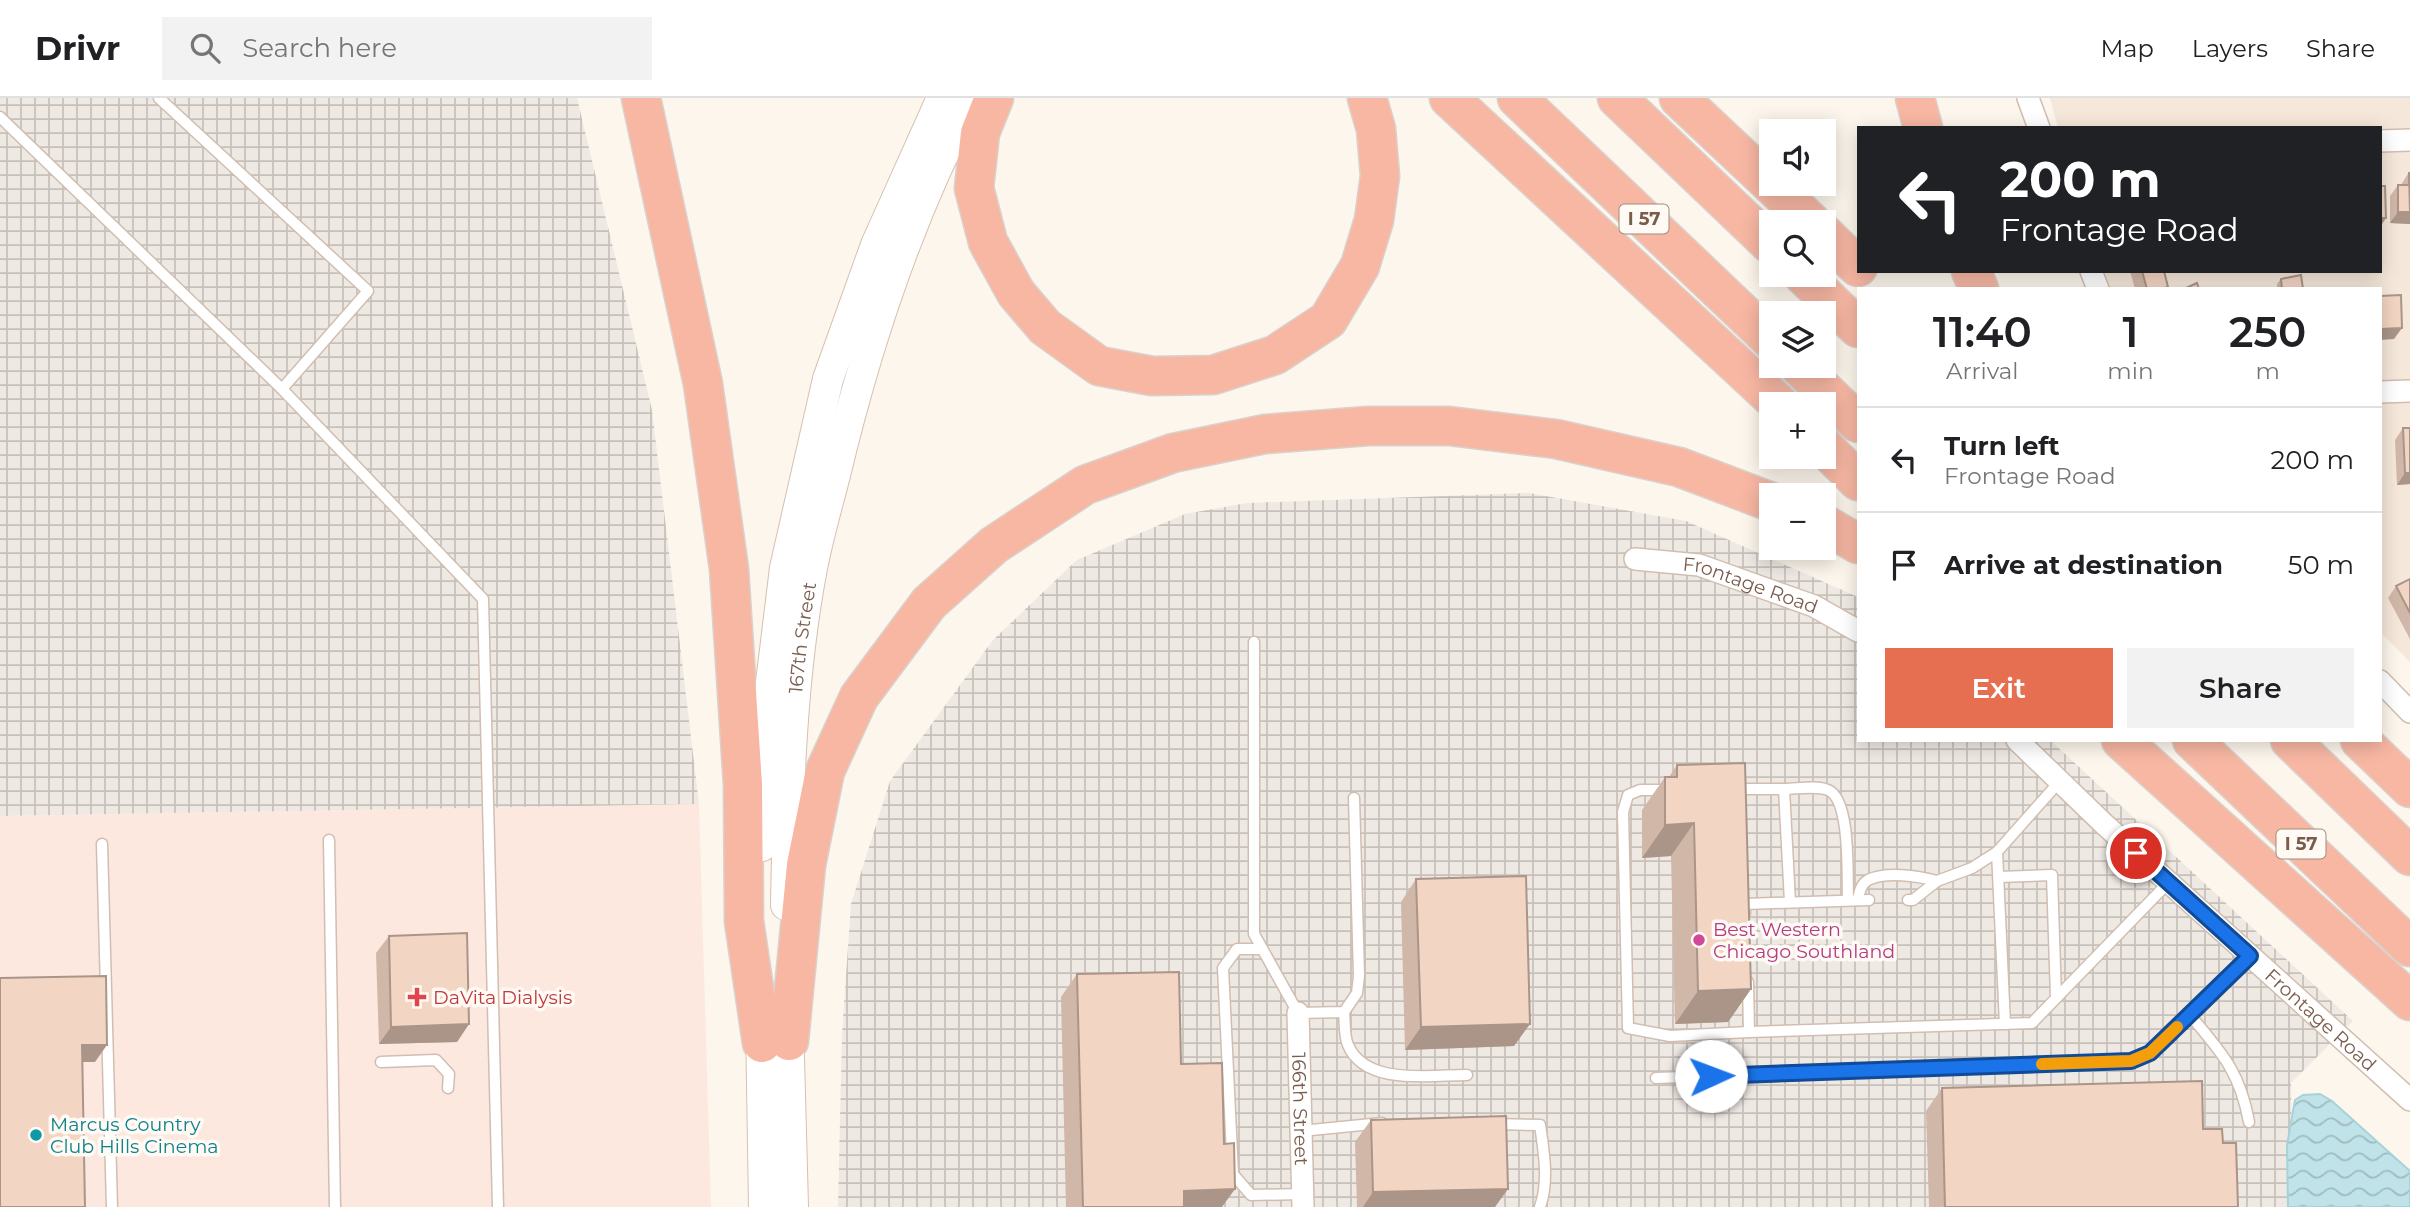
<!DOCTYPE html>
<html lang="en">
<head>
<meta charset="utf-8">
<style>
	:root { --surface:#fff; --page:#f2f2f2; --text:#202124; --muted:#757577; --line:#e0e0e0; --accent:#e76f51 }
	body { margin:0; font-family:Montserrat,sans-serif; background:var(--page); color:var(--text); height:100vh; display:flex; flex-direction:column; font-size:26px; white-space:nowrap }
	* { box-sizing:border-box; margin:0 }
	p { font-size:23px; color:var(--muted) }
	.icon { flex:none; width:38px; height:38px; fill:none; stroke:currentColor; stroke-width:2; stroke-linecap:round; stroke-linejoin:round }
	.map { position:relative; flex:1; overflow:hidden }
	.details { position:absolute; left:1857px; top:189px; width:525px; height:455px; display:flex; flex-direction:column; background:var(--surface); border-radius:0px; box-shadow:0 4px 18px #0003 }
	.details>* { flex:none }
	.top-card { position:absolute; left:1857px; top:28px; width:525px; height:147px; border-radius:0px; box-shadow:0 4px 18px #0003; background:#202124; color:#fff; overflow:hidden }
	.controls { position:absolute; left:1759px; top:21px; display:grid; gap:14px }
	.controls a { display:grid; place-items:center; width:77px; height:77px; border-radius:0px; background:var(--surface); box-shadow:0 4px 18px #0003; font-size:35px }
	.pin { position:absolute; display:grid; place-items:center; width:60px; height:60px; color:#fff; margin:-30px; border:4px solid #fff; border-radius:50%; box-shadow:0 2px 7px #0007 }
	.me { position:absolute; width:77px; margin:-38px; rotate:88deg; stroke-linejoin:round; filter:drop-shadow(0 0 5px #0008) }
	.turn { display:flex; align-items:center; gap:24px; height:147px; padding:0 28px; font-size:32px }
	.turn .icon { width:91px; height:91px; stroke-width:2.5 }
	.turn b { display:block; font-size:49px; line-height:60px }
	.eta { display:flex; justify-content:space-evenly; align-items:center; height:119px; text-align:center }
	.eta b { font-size:42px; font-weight:600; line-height:49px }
	.action { display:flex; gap:14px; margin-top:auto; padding:14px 28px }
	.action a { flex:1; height:80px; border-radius:0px; background:var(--accent); color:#fff; font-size:28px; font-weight:600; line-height:80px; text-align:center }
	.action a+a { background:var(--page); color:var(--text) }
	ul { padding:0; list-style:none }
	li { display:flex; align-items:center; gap:21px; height:105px; padding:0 28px; border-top:2px solid var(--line) }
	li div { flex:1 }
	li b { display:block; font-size:26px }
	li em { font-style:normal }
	header { display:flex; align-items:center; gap:42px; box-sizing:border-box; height:98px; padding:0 35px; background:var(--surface); border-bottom:2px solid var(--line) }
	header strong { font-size:33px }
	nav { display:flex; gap:38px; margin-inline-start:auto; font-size:24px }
	.search { width:490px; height:63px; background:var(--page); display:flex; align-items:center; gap:18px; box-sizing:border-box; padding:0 24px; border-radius:0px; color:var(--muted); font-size:26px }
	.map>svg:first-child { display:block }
	.residential { fill:#f5e8da }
	.commercial { fill:#fde8e0 }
	.industrial { fill:url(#industrial-grid) }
	.water { fill:url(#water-waves); stroke:#a5d3da; stroke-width:2 }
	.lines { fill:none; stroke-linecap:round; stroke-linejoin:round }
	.lane-casing { stroke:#d1beb0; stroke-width:13 }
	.street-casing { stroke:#d1beb0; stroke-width:24 }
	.secondary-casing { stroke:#d6c0b0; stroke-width:32 }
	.highway-casing { stroke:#dad1cd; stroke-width:41 }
	.lane { stroke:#fff; stroke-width:10 }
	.street { stroke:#fff; stroke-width:21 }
	.secondary { stroke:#fff; stroke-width:30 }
	.highway { stroke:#f7b7a3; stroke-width:38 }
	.wall { fill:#d1b7a8 }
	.shaded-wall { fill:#aa9588 }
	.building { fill:#f3d5c3; stroke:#aa9588; stroke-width:2 }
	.route-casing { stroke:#114b97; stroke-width:18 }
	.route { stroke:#1a73e8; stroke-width:12 }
	.slow { stroke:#f59e0b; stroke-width:12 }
	.hotel-dot { fill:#d1479c; stroke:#fffaf3; stroke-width:2.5 }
	.health-dot { fill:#e0444e; stroke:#fffaf3; stroke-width:2.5 }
	.culture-dot { fill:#0f9aa8; stroke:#fffaf3; stroke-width:2.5 }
	.labels { text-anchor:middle; stroke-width:7; stroke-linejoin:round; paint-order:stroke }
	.shield { fill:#fffaf3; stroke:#a28b7f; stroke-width:2 }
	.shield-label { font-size:18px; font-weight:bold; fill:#7a5c4d }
	.street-label { font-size:19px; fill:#7a5c4d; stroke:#fffaf3 }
	.hotel-label { font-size:19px; fill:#b23c85; stroke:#fffaf3; text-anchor:start }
	.health-label { font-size:19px; fill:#be3a42; stroke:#fffaf3; text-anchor:start }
	.culture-label { font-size:19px; fill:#0d838f; stroke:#fffaf3; text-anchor:start }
</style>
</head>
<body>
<header>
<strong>Drivr</strong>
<div class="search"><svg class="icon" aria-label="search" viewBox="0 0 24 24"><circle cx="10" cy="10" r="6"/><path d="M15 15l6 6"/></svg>Search here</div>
<nav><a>Map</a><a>Layers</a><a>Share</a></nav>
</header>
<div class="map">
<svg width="2410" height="1109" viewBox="0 0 2410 1109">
	<defs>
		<pattern id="industrial-grid" width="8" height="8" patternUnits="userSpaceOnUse" patternTransform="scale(1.75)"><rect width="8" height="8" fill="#efe9e4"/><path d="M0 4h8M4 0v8" fill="none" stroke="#c7c0bb"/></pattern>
		<pattern id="water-waves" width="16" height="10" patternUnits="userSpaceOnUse" patternTransform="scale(1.75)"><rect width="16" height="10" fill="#bfe3e8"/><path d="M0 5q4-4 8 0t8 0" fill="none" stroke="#a0bbbe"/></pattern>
	</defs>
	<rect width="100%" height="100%" fill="#fdf6ec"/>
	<!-- residential -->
	<path class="residential" d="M2050 0H2410V564L2380 534V191H2111L2104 173H2380V30H2058Z"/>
	<!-- commercial -->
	<path class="commercial" d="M699 706 711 1109H0V718Z"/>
	<!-- industrial -->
	<g class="industrial">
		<path d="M0 0H577L652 312 699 706 0 718Z"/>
		<path d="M1529 395 1686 423 1858 499V642H2050L2353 923 2291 985 2293 1109H838L842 936 851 806 890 683 993 542 1077 462 1185 416 1247 405Z"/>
	</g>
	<!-- water -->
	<path class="water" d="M2320 996 2332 1003 2410 1073V1109H2288L2287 1047 2295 1002 2303 997Z"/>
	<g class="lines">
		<defs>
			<g id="lane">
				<path d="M159 0 368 193 282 291 483 501 498 1109"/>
				<path d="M0 19 282 291"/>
				<path d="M1254 544V836L1298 915 1344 914 1357 895 1359 878 1354 700"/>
				<path d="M1732 691H1784L1790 804"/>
				<path d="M1784 691C1797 691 1816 687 1828 692 1851 701 1847 778 1848 802"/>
				<path d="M1670 692H1640L1628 697 1623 714 1628 930 1670 938 1749 934"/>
				<path d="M329 742 335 1109"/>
				<path d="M102 746 112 1109"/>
				<path d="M1997 754 2005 926"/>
				<path d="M1999 779 2052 777 2056 900"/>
				<path d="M1858 802C1859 794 1861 786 1868 782 1886 773 1918 778 1937 783"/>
				<path d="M1908 802H1913L1937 783 1972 770 1997 754 2060 683"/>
				<path d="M1745 815V806L1869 802"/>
				<path d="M1262 851H1237L1223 870 1233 1076 1251 1097 1302 1096"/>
				<path d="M1748 884 1749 934 2032 925 2169 784"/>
				<path d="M1344 914C1345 924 1344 938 1348 947 1365 988 1430 977 1467 977"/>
				<path d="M2190 917C2222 955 2240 974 2249 1024"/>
				<path d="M381 964 436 962 449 976 448 990"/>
				<path d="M1656 980 2131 963 2150 955 2250 858"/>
				<path d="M1493 1026 1540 1027C1544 1054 1549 1083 1540 1109"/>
				<path d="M1301 1033 1382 1025"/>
			</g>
			<g id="street">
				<path d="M2028 0 2039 30"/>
				<path d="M2380 43 2410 42"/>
				<path d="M2091 173 2098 191"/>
				<path d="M2380 294 2410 293"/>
				<path id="s1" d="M1635 461 1699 467 1814 508 1858 533"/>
				<path d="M2380 583 2410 614"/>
				<path id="s2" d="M2017 642 2104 726 2410 1002"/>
				<path id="s3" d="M1298 915 1303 1109"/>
			</g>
			<g id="secondary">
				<path d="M762 748 763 700 771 585 785 470 828 281 876 147 942 0"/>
				<path id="s4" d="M786 807C788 695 791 580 812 470 818 439 827 408 835 377 866 247 908 119 971 0"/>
				<path d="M788 923 793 1109"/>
				<path d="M761 924 764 1109"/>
			</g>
			<g id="highway">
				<path d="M641 0 703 286 729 471 743 687 744 823 762 945"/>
				<path d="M994 0 980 35 974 90 988 144 1016 195 1045 229 1099 268 1152 278 1213 277 1275 257 1328 222 1360 168 1374 122 1380 78 1376 31 1367 0"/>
				<path d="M1449 0 1779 306"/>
				<path d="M1517 0 1771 242"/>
				<path d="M1617 0 1771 147"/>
				<path d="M1679 0 1811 124"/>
				<path d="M1915 0 1923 30"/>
				<path d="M1824 136 1858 169"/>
				<path d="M1971 173 1979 191"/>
				<path d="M1803 177 1858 230"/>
				<path d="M1799 268 1858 325"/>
				<path d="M1824 349 1858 383"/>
				<path d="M1824 426 1858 446"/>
				<path d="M2121 642 2410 903"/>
				<path d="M2192 642 2410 849"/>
				<path d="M2290 642 2410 758"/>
				<path d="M2360 642 2410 690"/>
				<path d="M789 943 806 767 825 673 859 599 929 505 994 447 1085 387 1173 355 1265 336 1368 328H1449L1556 341 1679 369 1771 404"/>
			</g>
		</defs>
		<!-- lane casing -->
		<use href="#lane" class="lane-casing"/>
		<!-- street casing -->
		<use href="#street" class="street-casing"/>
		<!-- secondary casing -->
		<use href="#secondary" class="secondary-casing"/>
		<!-- highway casing -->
		<use href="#highway" class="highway-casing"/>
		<!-- lane -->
		<use href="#lane" class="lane"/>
		<!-- street -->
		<use href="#street" class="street"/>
		<!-- secondary -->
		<use href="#secondary" class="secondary"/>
		<!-- highway -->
		<use href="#highway" class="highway"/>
	</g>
	<!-- wall -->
	<g class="wall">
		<path d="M2409 74 2410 126 2390 125V98L2398 87H2401Z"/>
		<path d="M2130 173H2164L2161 191H2135Z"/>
		<path d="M2281 181 2303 191H2277V186Z"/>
		<path d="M2403 330H2410V386L2397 387 2395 342Z"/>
		<path d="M2410 481V541L2388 500 2396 488Z"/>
		<path d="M1677 667 1751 891 1728 924 1675 926 1671 758 1642 760V712L1665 679H1669Z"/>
		<path d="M1416 781 1514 948 1405 952 1401 804Z"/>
		<path d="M389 838 469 926 457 944 379 946 376 855Z"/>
		<path d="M1077 876 1181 966 1222 1109H1066L1061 899Z"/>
		<path d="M1942 990 2203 1031 2223 1045 2238 1109H1929L1926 1013Z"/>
		<path d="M1371 1022 1495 1109H1357L1355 1044Z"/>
	</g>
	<!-- shaded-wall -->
	<g class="shaded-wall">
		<path d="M2398 114H2410V126L2390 125Z"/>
		<path d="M2380 120H2386L2380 129Z"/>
		<path d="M2402 230 2394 241 2380 242V231Z"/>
		<path d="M2405 375H2410V386L2397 387Z"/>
		<path d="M1694 725 1671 758 1642 760 1665 727Z"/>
		<path d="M1751 891 1728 924 1675 926 1698 893Z"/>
		<path d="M469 926 457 944 379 946 391 929Z"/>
		<path d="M1530 926 1514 948 1405 952 1421 929Z"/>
		<path d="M82 947H107L95 964H70Z"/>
		<path d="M1235 1091 1222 1109H1172L1184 1093Z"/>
		<path d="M1508 1091 1495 1109H1363L1373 1094Z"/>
	</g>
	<!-- building -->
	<g class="building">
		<path d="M2409 74 2410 114H2398V87H2409Z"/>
		<path d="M2380 88H2385L2386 120H2380Z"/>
		<path d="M2142 173H2164L2168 189 2161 191H2147Z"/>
		<path d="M2301 177 2303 191H2282L2281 181Z"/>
		<path d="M2197 185 2199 191H2184Z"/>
		<path d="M2401 197 2402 230 2380 231V198Z"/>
		<path d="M2403 330H2410V375H2405Z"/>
		<path d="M2410 481V515L2396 488Z"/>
		<path d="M1745 665 1751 891 1698 893 1694 725 1665 727V679H1677V667Z"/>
		<path d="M1526 778 1530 926 1421 929 1416 781Z"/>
		<path d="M467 835 469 926 391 929 389 838Z"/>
		<path d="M1179 874 1181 966 1222 965 1224 1046 1234 1045 1235 1091 1184 1093V1109H1083L1077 876Z"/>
		<path d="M106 878 107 947H82L85 1109H0V880Z"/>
		<path d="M2202 983 2203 1031H2222L2223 1045H2236L2238 1109H1945L1942 990Z"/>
		<path d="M1506 1018 1508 1091 1373 1094 1371 1022Z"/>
	</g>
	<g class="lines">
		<defs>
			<path id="route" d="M1711 978 2131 963 2150 955 2250 858 2136 755"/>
		</defs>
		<!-- route casing -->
		<use href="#route" class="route-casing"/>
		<!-- route -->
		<use href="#route" class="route"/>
		<!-- slow -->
		<path class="slow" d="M2042 966 2131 963 2150 955 2177 929"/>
	</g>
	<!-- markers -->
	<circle class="hotel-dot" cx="1699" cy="842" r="7"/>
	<path class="health-dot" d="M413.5 888.5h7v7h7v7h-7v7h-7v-7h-7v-7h7z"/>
	<circle class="culture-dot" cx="36" cy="1037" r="7"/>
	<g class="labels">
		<!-- shield labels -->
		<g class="shield">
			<rect x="1619.5" y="106.5" width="49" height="29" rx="5"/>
			<rect x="2276.5" y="731.5" width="49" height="29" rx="5"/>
		</g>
		<g class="shield-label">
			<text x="1644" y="127">I 57</text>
			<text x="2301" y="752">I 57</text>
		</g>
		<!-- street labels -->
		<g class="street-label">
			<text dy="7" stroke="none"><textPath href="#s1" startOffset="119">Frontage Road</textPath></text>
			<text dy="7" stroke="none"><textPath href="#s4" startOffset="268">167th Street</textPath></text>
			<text dy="7" stroke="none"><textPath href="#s2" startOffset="413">Frontage Road</textPath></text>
			<text dy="7" stroke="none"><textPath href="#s3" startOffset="96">166th Street</textPath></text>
		</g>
		<!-- hotel labels -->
		<g class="hotel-label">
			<text x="1713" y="838">Best Western<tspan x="1713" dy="22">Chicago Southland</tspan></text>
		</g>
		<!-- health labels -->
		<g class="health-label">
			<text x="433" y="906">DaVita Dialysis</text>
		</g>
		<!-- culture labels -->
		<g class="culture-label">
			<text x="50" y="1033">Marcus Country<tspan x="50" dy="22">Club Hills Cinema</tspan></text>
		</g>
	</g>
</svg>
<div class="controls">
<a><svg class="icon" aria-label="sound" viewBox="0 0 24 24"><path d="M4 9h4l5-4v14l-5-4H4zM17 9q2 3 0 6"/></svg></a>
<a><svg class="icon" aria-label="search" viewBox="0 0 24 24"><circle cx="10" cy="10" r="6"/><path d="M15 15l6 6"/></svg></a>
<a><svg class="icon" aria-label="layers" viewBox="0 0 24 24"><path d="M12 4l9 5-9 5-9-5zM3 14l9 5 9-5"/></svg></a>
<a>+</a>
<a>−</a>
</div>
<div class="pin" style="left:2136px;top:755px;background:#d93025"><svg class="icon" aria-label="arrive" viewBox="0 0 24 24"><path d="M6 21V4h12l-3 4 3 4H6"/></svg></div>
<svg class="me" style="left:1711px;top:978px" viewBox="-20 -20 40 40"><circle r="19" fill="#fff"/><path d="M0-13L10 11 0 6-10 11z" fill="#1a73e8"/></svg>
<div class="top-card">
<div class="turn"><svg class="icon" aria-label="left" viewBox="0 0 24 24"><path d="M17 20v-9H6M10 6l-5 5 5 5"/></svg><div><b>200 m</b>Frontage Road</div></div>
</div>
<section class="details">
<div class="eta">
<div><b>11:40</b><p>Arrival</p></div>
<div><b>1</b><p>min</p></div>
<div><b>250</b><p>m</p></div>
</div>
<ul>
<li><svg class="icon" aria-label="left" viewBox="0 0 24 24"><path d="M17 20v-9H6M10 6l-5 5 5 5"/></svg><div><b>Turn left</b><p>Frontage Road</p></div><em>200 m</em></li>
<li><svg class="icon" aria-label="arrive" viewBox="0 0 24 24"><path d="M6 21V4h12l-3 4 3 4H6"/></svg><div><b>Arrive at destination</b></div><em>50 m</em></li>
</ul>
<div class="action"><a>Exit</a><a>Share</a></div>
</section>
</div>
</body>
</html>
